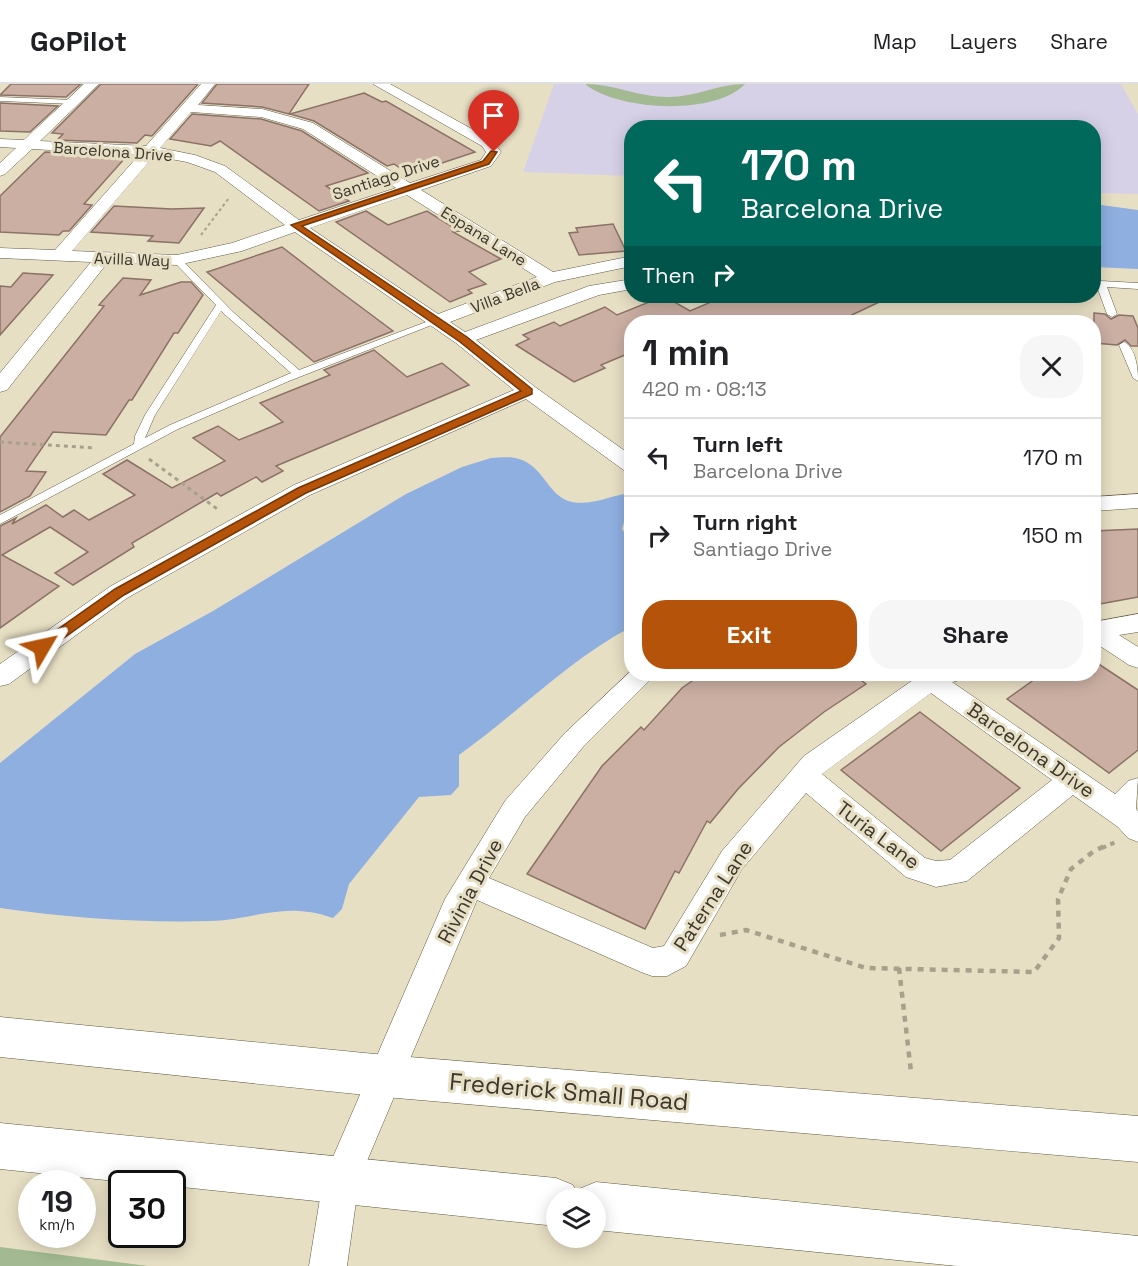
<!DOCTYPE html>
<html lang="en">
<head>
<meta charset="utf-8">
<style>
	:root { --surface:#fff; --page:#f6f6f6; --text:#202124; --muted:#757577; --line:#e0e0e0; --accent:#b45309 }
	body { margin:0; font-family:"Space Grotesk",sans-serif; background:var(--page); color:var(--text); height:100vh; display:flex; flex-direction:column; font-size:22px; white-space:nowrap }
	* { box-sizing:border-box; margin:0 }
	p { font-size:20px; color:var(--muted) }
	.icon { flex:none; width:33px; height:33px; fill:none; stroke:currentColor; stroke-width:2; stroke-linecap:round; stroke-linejoin:round }
	.map { position:relative; flex:1; overflow:hidden }
	.drawer { position:absolute; left:624px; top:231px; width:477px; height:366px; display:flex; flex-direction:column; background:var(--surface); border-radius:24px; box-shadow:0 3px 15px #0003 }
	.drawer>* { flex:none }
	.guide { position:absolute; left:624px; top:36px; width:477px; height:183px; border-radius:24px; box-shadow:0 3px 15px #0003; background:#00695c; color:#fff; overflow:hidden }
	.controls { position:absolute; left:546px; top:1104px; display:grid; gap:12px }
	.controls a { display:grid; place-items:center; width:60px; height:60px; border-radius:50%; background:var(--surface); box-shadow:0 3px 15px #0003; font-size:30px }
	.speed { position:absolute; left:18px; top:1086px; display:flex; gap:12px; font-size:30px; font-weight:700; text-align:center }
	.speed>* { display:grid; place-content:center; width:78px; height:78px; border-radius:50%; background:var(--surface); box-shadow:0 3px 15px #0003; line-height:1 }
	.speed small { font-size:15px; font-weight:400 }
	.speed .limit { border:3px solid #111; border-radius:9px; background:#fff; color:#111 }
	.pin { position:absolute; display:grid; place-items:center; width:51px; height:51px; color:#fff; margin:-62px -26px; border-radius:50% 50% 50% 0; rotate:-45deg; box-shadow:0 0 6px #0007 }
	.pin .icon { rotate:45deg }
	.me { position:absolute; width:66px; margin:-33px; rotate:54deg; stroke-linejoin:round; filter:drop-shadow(0 0 4px #0008) }
	.turn { display:flex; align-items:center; gap:21px; height:126px; padding:0 18px; font-size:27px }
	.turn .icon { width:78px; height:78px; stroke-width:2.5 }
	.turn b { display:block; font-size:42px; line-height:51px }
	.then { display:flex; align-items:center; height:57px; padding:0 18px; background:#0003; gap:12px; font-size:22px }
	.round { display:grid; place-items:center; flex:none; width:63px; height:63px; border-radius:24px; background:var(--page) }
	.summary { display:flex; align-items:center; justify-content:space-between; height:102px; padding:0 18px }
	h1 { font-size:36px; font-weight:700; line-height:45px }
	.button { display:flex; gap:12px; margin-top:auto; padding:12px 18px }
	.button a { flex:1; height:69px; border-radius:24px; background:var(--accent); color:#fff; font-size:24px; font-weight:700; line-height:69px; text-align:center }
	.button a+a { background:var(--page); color:var(--text) }
	ul { padding:0; list-style:none }
	li { display:flex; align-items:center; gap:18px; height:78px; padding:0 18px; border-top:2px solid var(--line) }
	li div { flex:1 }
	li b { display:block; font-size:22px }
	li em { font-style:normal }
	header { display:flex; align-items:center; gap:36px; box-sizing:border-box; height:84px; padding:0 30px; background:var(--surface); border-bottom:2px solid var(--line) }
	header strong { font-size:28px }
	nav { display:flex; gap:33px; margin-inline-start:auto; font-size:21px }
	.map>svg:first-child { display:block }
	.education { fill:#d7d1e7 }
	.green { fill:#a2b991 }
	.water { fill:#8fafe1 }
	.building { fill:#cbafa3; stroke:#8b7267; stroke-width:1.5 }
	.lines { fill:none; stroke-linecap:round; stroke-linejoin:round }
	.lane-casing { stroke:#615a43; stroke-width:1 }
	.street-casing { stroke:#615a43; stroke-width:1 }
	.secondary-casing { stroke:#615a43; stroke-width:1 }
	.path-far3 { stroke:#a7a18c; stroke-width:2; stroke-dasharray:3 3; stroke-linecap:butt }
	.path-far2 { stroke:#a7a18c; stroke-width:3; stroke-dasharray:4 4; stroke-linecap:butt }
	.path-far1 { stroke:#a7a18c; stroke-width:4; stroke-dasharray:4.5 4.5; stroke-linecap:butt }
	.path { stroke:#a7a18c; stroke-width:4.5; stroke-dasharray:6 6; stroke-linecap:butt }
	.lane { fill:#fff; fill-rule:evenodd }
	.street { fill:#fff; fill-rule:evenodd }
	.secondary { fill:#fff; fill-rule:evenodd }
	.route { fill:#b45309; stroke:#753606; stroke-width:1.5 }
	.labels { text-anchor:middle; stroke-width:6; stroke-linejoin:round; paint-order:stroke }
	.far-street-label { font-size:16px; fill:#3b372d; stroke:#e7dfc4 }
	.street-label { font-size:20px; fill:#3b372d; stroke:#e7dfc4 }
	.near-street-label { font-size:24px; fill:#3b372d; stroke:#e7dfc4 }
</style>
</head>
<body>
<header>
<strong>GoPilot</strong>
<nav><a>Map</a><a>Layers</a><a>Share</a></nav>
</header>
<div class="map">
<svg width="1138" height="1182" viewBox="0 0 1138 1182">
	<rect width="100%" height="100%" fill="#e7dfc4"/>
	<!-- education -->
	<path class="education" d="M554 0H1121L1138 30V110L1094 109V44H632L631 92 523 88Z"/>
	<!-- green -->
	<g class="green">
		<path d="M585 0C614 0 638 13 668 13 696 13 718 0 745 0 715 32 618 27 585 0Z"/>
		<path d="M0 1163 148 1182H0Z"/>
	</g>
	<!-- water -->
	<g class="water">
		<path d="M1094 120 1138 126V185L1094 183Z"/>
		<path d="M491 374C500 374 511 372 519 375 544 382 548 413 572 418 593 422 611 411 631 409V434L624 438 622 445 631 459V543C567 577 518 629 459 671V702L451 711 419 713 349 800 342 825 333 834C284 817 258 835 211 837 141 839 70 834 0 824V679L135 570 213 527 406 410 462 383Z"/>
	</g>
	<!-- building -->
	<g class="building">
		<path d="M11 0H81L66 13 0 11Z"/>
		<path d="M101 0H198L152 52 145 51 137 59 57 56 63 50 52 49Z"/>
		<path d="M217 0H309L289 30 262 23 202 19Z"/>
		<path d="M364 9 382 18 386 17 475 68 418 87 411 83 403 86 394 80 387 82 314 37 290 30Z"/>
		<path d="M0 19 58 22 30 48 0 47Z"/>
		<path d="M192 30 261 35 302 47 368 89 326 102 349 117 319 127 220 57 211 62 170 55Z"/>
		<path d="M45 68 126 73 84 120 92 121 69 147H63L59 151 0 148V112Z"/>
		<path d="M114 122 172 125 204 124 179 159 148 157 153 152 91 148Z"/>
		<path d="M366 127 388 141 427 127 459 147 453 148 501 175 469 188 486 200 468 206 472 209 450 218 336 138Z"/>
		<path d="M613 140 626 167 579 171 569 149 578 148 576 144Z"/>
		<path d="M282 163 334 203 393 247 314 278 207 188Z"/>
		<path d="M23 189 53 191 0 251V202L11 203Z"/>
		<path d="M123 194 151 196 140 211 181 198H191L203 211 178 249H174L132 316H129L106 351 53 348 26 387 46 388 30 412 0 428V353L104 222 99 221Z"/>
		<path d="M664 212 690 227 725 212H748L759 218 771 212H892L837 238H632V268L601 281 605 284 574 298 516 261 529 255 523 251 554 238 560 242 605 223 617 231Z"/>
		<path d="M1094 229 1105 230 1111 235 1119 231 1133 232 1138 244V262H1131L1125 256 1117 261 1094 259Z"/>
		<path d="M374 266 407 293 442 279 469 301 276 382 283 387 262 398 256 393 221 412 217 409 132 459 134 463 73 501 55 489 88 468 50 443 2 471 59 502 0 544V442L16 434 12 440 46 421 63 433 74 426 89 436 135 411 103 390 127 376 172 404 225 377 193 354 218 342 239 356 283 338 260 319 330 291 324 286Z"/>
		<path d="M1138 445V513L1094 521V447Z"/>
		<path d="M1094 577 1138 606V666L1109 689 1007 615 1042 590H1094Z"/>
		<path d="M702 590H853L866 600 824 628 779 663 738 705 710 739 707 737 679 789 675 787 645 845 527 790 602 682 641 643 644 646 682 604Z"/>
		<path d="M920 628 1020 704 941 767 841 686Z"/>
	</g>
	<g class="lines">
		<defs>
			<g id="lane">
				<path d="M0 13 73 16 77 18 73 20 0 17Z"/>
				<path d="M174 174H180L233 228 299 286 434 235 442 237 289 297 178 345 0 440V431L134 360 135 352 145 331 216 221 174 178ZM221 227 291 289 170 341 145 354 155 331Z"/>
				<path d="M1101 197 1138 199V205L1107 203 1117 230 1112 233 1107 230 1096 200Z"/>
				<path d="M1124 258C1136 264 1138 284 1138 297L1133 294 1119 261Z"/>
			</g>
			<g id="street">
				<path d="M84 0H99L40 57 146 62 201 0H215L198 21 262 25 313 39 410 99 481 76 486 68 482 62 373 0H390L492 56 501 68 491 82 421 106 553 188 632 172V182L555 198 450 238 465 248 589 202 632 195V205L599 211 476 256 535 303 632 372V388L625 387 526 315 310 411 127 514 9 600 0 602V580L111 502 294 401 514 306 456 259 295 148 242 167 177 181 108 178 7 306 0 308V289L91 178 0 174V164L55 166 139 71 32 65 5 90 0 92V79L16 64 0 63V55L24 56ZM191 28 261 33 303 45 396 104 299 136 225 82 195 71 160 64ZM154 72 187 78 215 88 285 141 232 159 177 171 72 167ZM407 111 537 193 438 230 310 144Z"/>
				<path d="M1138 410V424L1094 427V413Z"/>
				<path d="M1138 530V548L1119 551 1138 563V584L1129 581 1094 558V538Z"/>
				<path d="M632 586V590H656L583 663 525 733 489 794 653 864 664 862 722 767 804 672 913 596 910 590H960L957 597 952 598 1115 710 1128 697 1138 694 1136 725 1138 727V758L1128 754 1118 743 1073 711 967 797 936 803 906 793 806 709 742 785 686 882 667 892H652L641 888 477 816 359 1096 347 1182H309L323 1096 445 815 505 717 565 649ZM931 609 1052 696 950 776 936 777 925 774 822 690Z"/>
			</g>
			<g id="secondary">
				<path d="M0 933 385 971 1138 1032V1078L385 1013 0 973Z"/>
				<path d="M0 1039 556 1094 573 1101 577 1111 579 1105 596 1098 1138 1152V1182H957L596 1146V1114H556V1142L172 1102V1100H144L0 1085Z"/>
			</g>
		</defs>
		<!-- lane casing -->
		<use href="#lane" class="lane-casing"/>
		<!-- street casing -->
		<use href="#street" class="street-casing"/>
		<!-- secondary casing -->
		<use href="#secondary" class="secondary-casing"/>
		<!-- path-far3 -->
		<path class="path-far3" d="M201 151 229 114"/>
		<!-- path-far2 -->
		<g class="path-far2">
			<path d="M0 358 95 364"/>
			<path d="M149 375 220 427"/>
		</g>
		<!-- path-far1 -->
		<path class="path-far1" d="M1102 764 1116 758"/>
		<!-- path -->
		<g class="path">
			<path d="M720 851 746 846 866 884 1034 888 1059 854 1058 815 1071 785 1094 767 1105 762"/>
			<path d="M899 884 911 988"/>
		</g>
		<!-- lane -->
		<use href="#lane" class="lane"/>
		<!-- street -->
		<use href="#street" class="street"/>
		<!-- secondary -->
		<use href="#secondary" class="secondary"/>
	</g>
	<!-- route -->
	<path class="route" d="M491 67 497 68 489 80 302 142 467 253 532 305V310L306 409 124 511 47 566H37V560L115 505 298 404 521 307 460 258 291 141 483 77Z"/>
	<g class="labels">
		<!-- far-street labels -->
		<g class="far-street-label">
			<text transform="translate(113 67) rotate(4)" y="6">Barcelona Drive</text>
			<text transform="translate(386 93) rotate(-18)" y="6">Santiago Drive</text>
			<text transform="translate(484 152) rotate(32)" y="6">Espana Lane</text>
			<text transform="translate(132 175) rotate(2)" y="6">Avilla Way</text>
			<text transform="translate(505 211) rotate(-21)" y="6">Villa Bella</text>
		</g>
		<!-- street labels -->
		<g class="street-label">
			<text transform="translate(1031 666) rotate(35)" y="7">Barcelona Drive</text>
			<text transform="translate(878 751) rotate(37)" y="7">Turia Lane</text>
			<text transform="translate(470 807) rotate(-62)" y="7">Rivinia Drive</text>
			<text transform="translate(713 812) rotate(-57)" y="7">Paterna Lane</text>
		</g>
		<!-- near-street labels -->
		<g class="near-street-label">
			<text transform="translate(569 1008) rotate(5)" y="8">Frederick Small Road</text>
		</g>
	</g>
</svg>
<div class="controls">
<a><svg class="icon" aria-label="layers" viewBox="0 0 24 24"><path d="M12 4l9 5-9 5-9-5zM3 14l9 5 9-5"/></svg></a>
</div>
<div class="speed"><div>19<small>km/h</small></div><div class="limit">30</div></div>
<div class="pin" style="left:494px;top:68px;background:#d93025"><svg class="icon" aria-label="arrive" viewBox="0 0 24 24"><path d="M6 21V4h12l-3 4 3 4H6"/></svg></div>
<svg class="me" style="left:42px;top:563px" viewBox="-20 -20 40 40"><path d="M0-17L14 15 0 8-14 15z" fill="#b45309" stroke="#fff" stroke-width="4"/></svg>
<div class="guide">
<div class="turn"><svg class="icon" aria-label="left" viewBox="0 0 24 24"><path d="M17 20v-9H6M10 6l-5 5 5 5"/></svg><div><b>170 m</b>Barcelona Drive</div></div>
<div class="then">Then<svg class="icon" aria-label="right" viewBox="0 0 24 24"><path d="M7 20v-9h11M14 6l5 5-5 5"/></svg></div>
</div>
<section class="drawer">
<div class="summary"><div><h1>1 min</h1><p>420 m · 08:13</p></div><a class="round"><svg class="icon" aria-label="close" viewBox="0 0 24 24"><path d="M6 6l12 12M18 6L6 18"/></svg></a></div>
<ul>
<li><svg class="icon" aria-label="left" viewBox="0 0 24 24"><path d="M17 20v-9H6M10 6l-5 5 5 5"/></svg><div><b>Turn left</b><p>Barcelona Drive</p></div><em>170 m</em></li>
<li><svg class="icon" aria-label="right" viewBox="0 0 24 24"><path d="M7 20v-9h11M14 6l5 5-5 5"/></svg><div><b>Turn right</b><p>Santiago Drive</p></div><em>150 m</em></li>
</ul>
<div class="button"><a>Exit</a><a>Share</a></div>
</section>
</div>
</body>
</html>
